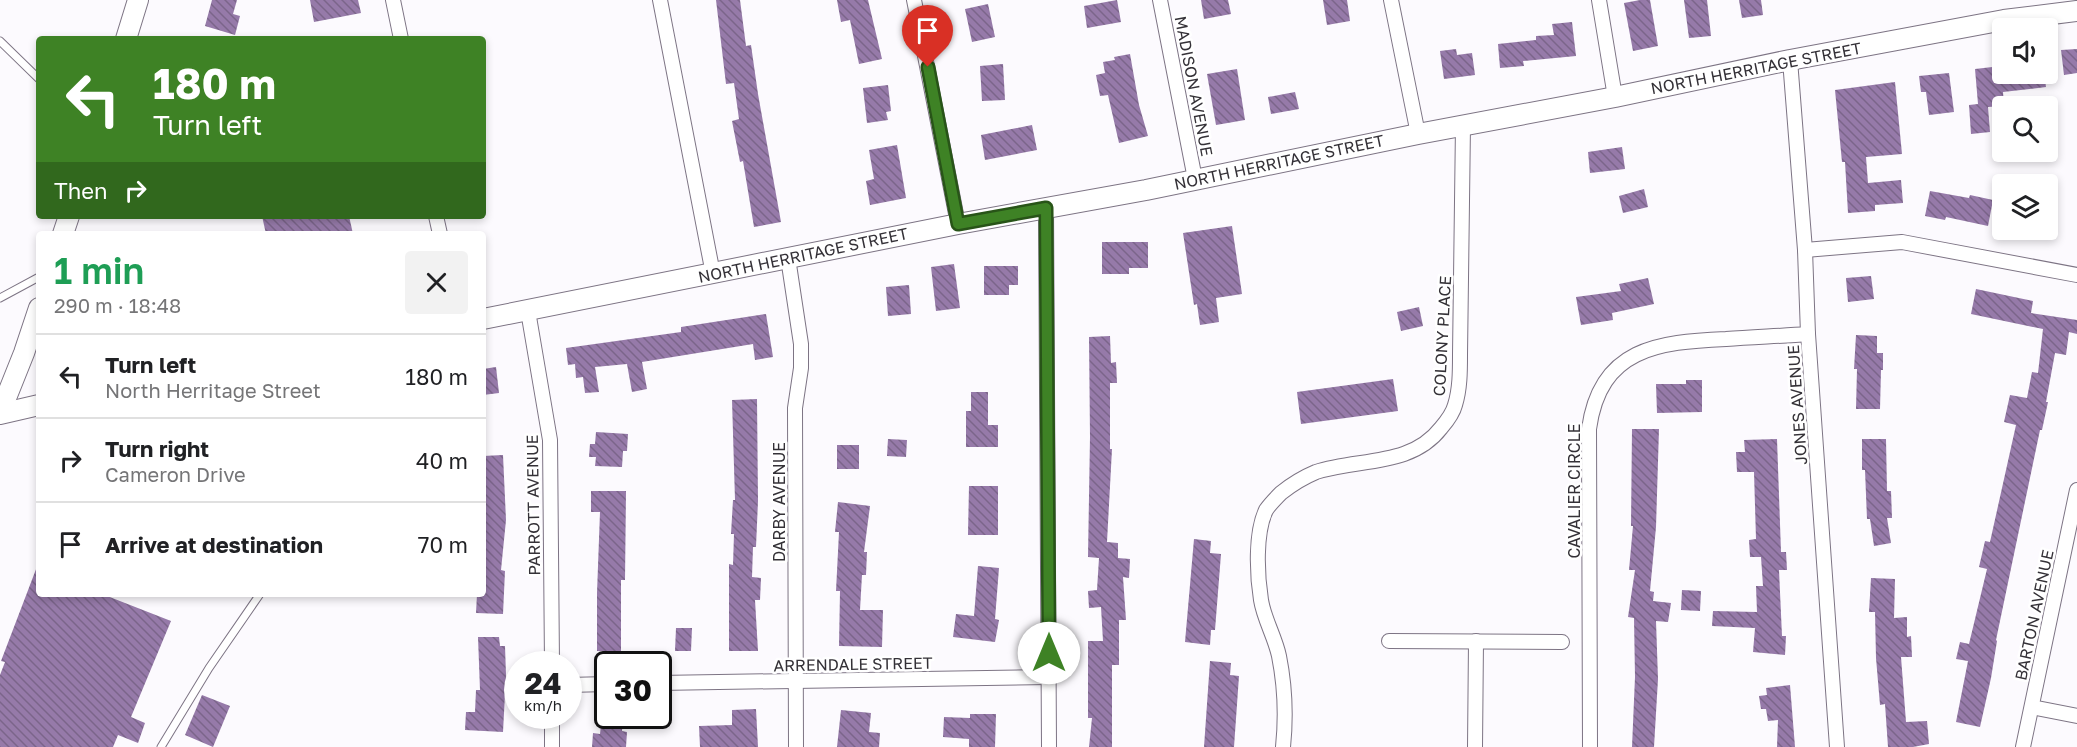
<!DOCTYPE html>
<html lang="en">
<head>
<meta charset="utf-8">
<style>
	:root { --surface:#fff; --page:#f2f2f2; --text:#202124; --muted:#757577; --line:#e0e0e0 }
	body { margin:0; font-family:"Golos Text",sans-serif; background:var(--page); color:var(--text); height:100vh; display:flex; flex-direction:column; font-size:22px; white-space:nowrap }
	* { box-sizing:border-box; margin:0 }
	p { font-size:20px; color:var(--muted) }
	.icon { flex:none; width:33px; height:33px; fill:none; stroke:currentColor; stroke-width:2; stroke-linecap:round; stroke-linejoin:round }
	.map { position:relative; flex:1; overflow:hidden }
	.panel { position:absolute; left:36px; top:231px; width:450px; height:366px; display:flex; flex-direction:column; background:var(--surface); border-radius:6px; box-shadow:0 3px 9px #0003 }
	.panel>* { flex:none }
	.top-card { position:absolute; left:36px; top:36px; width:450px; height:183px; border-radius:6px; box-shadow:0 3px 9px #0003; background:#3e8225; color:#fff; overflow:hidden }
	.buttons { position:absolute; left:1992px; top:18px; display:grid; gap:12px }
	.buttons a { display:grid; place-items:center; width:66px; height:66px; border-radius:6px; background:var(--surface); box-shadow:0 3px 9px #0003; font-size:30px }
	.speed { position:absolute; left:504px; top:651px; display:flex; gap:12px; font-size:30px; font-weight:700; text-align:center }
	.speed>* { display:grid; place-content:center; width:78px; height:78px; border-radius:50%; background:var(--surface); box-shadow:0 3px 9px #0003; line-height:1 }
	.speed small { font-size:15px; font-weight:400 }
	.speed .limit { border:3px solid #111; border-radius:9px; background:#fff; color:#111 }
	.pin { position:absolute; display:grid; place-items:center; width:51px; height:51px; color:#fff; margin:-62px -26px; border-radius:50% 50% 50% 0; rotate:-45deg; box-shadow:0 0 6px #0007 }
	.pin .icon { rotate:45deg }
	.me { position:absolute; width:66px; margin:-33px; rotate:0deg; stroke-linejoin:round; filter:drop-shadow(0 0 4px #0008) }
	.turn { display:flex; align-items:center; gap:21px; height:126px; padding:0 18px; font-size:27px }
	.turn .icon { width:78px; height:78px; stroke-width:2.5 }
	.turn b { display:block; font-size:42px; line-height:51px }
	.then { display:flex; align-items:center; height:57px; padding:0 18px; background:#0003; gap:12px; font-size:22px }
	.round { display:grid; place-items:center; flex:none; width:63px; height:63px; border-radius:6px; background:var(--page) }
	.summary { display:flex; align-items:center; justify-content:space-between; height:102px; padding:0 18px }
	h1 { font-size:36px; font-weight:600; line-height:45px; color:#1e9e55 }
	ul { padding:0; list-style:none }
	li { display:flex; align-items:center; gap:18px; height:84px; padding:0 18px; border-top:2px solid var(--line) }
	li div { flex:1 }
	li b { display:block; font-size:22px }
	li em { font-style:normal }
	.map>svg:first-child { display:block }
	.building { fill:url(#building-back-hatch) }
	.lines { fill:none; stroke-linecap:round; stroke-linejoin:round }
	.lane-casing { stroke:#7d7484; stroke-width:9 }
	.street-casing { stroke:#7d7484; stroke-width:16 }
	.secondary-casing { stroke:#7d7484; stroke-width:22 }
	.lane { stroke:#fff; stroke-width:7 }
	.street { stroke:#fff; stroke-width:14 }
	.secondary { stroke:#fff; stroke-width:20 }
	.route-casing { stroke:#285418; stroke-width:15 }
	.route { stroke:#3e8225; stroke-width:10 }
	.labels { text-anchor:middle; stroke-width:5; stroke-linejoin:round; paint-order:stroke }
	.street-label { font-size:16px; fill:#343137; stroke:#fff }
</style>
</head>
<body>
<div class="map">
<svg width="2077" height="747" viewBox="0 0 2077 747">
	<defs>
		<pattern id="building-back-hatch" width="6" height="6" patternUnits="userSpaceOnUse" patternTransform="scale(1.5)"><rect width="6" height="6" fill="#967aa9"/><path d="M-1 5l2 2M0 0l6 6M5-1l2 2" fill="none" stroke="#7b658a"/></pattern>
	</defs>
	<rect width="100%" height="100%" fill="#fcfafe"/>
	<!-- building -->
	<g class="building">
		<path d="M212 0H237L233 14 240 16 235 35 205 26Z"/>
		<path d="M310 0H358L361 13 314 22Z"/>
		<path d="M716 0H740L746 46 751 45 758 94 781 222 754 227 743 161 740 162 732 121 739 119 734 83 726 84Z"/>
		<path d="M837 0H868L882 59 859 64 850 20 841 22Z"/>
		<path d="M1117 0 1121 22 1087 28 1084 6Z"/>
		<path d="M1201 0H1228L1231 14 1204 19Z"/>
		<path d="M1323 0H1347L1350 21 1327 25Z"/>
		<path d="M1640 0H1650L1658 46 1633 51 1624 3Z"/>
		<path d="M1684 0H1707L1711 36 1689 38Z"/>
		<path d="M1739 0H1761L1763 15 1742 18Z"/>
		<path d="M988 4 995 37 972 42 965 9Z"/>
		<path d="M1572 22 1576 56 1523 61 1524 66 1500 68 1498 44 1536 40V36L1554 35 1552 24Z"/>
		<path d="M1456 49 1457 55 1472 53 1475 75 1444 79 1440 51Z"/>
		<path d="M2077 49V73L2064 75 2061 50Z"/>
		<path d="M1130 54 1139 105 1148 136 1119 143 1108 95 1100 96 1096 75 1105 73 1103 62 1115 60 1114 57Z"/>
		<path d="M1003 64 1005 100 982 101 980 66Z"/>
		<path d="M2001 66V74H2044L2046 87 2003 92 2004 106 1988 107 1990 132 1971 134 1969 105 1978 104 1975 69Z"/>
		<path d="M1237 69 1245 120 1216 125 1207 74Z"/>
		<path d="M1949 73 1954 112 1929 115 1926 92H1921L1919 76Z"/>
		<path d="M1895 82 1902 154 1866 157 1868 183 1901 180 1903 203 1875 205V211L1848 213 1845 162H1842L1835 90Z"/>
		<path d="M888 85 891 111 886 112 888 120 867 123 863 88Z"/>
		<path d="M1295 92 1299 109 1271 114 1268 97Z"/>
		<path d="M1032 125 1037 150 985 160 981 135Z"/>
		<path d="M897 145 906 198 870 205 866 181 874 179 869 150Z"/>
		<path d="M1622 147 1625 169 1590 173 1588 152Z"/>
		<path d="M1644 189 1648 207 1623 213 1619 196Z"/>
		<path d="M1930 191 1969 198 1970 195 1993 200 1988 226 1946 217 1945 220 1925 216Z"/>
		<path d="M262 216H349L353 234H266Z"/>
		<path d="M1232 226 1242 294 1216 298 1219 322 1200 325 1197 304 1194 305 1183 233Z"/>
		<path d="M1102 242H1148V268H1129V274H1102Z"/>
		<path d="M954 264 960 308 936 311 931 267Z"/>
		<path d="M984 266H1018V285H1009V295H984Z"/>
		<path d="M1871 276 1874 299 1848 302 1846 278Z"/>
		<path d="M1648 278 1654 304 1612 313 1613 320 1581 325 1576 297 1621 291 1619 284Z"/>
		<path d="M909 285 911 314 888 316 886 287Z"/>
		<path d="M1976 289 2033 301 2031 313 2077 320V334L2069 332 2066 355 2055 353 2046 402H2048L2042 430H2040L1996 640 1997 641 1991 678 1980 727 1956 722 1968 661 1956 659 1960 642 1969 644 1987 569 1979 567 1985 541 1990 542 2016 425 2004 422 2010 395 2027 398 2032 372 2038 373 2043 329 1971 314Z"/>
		<path d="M1419 307 1423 326 1401 331 1397 312Z"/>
		<path d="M766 314 773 357 755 360 753 344 642 362 647 389 632 392 627 364 595 367 599 392 585 393 583 377 576 378 575 364 568 365 566 348 681 332V327Z"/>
		<path d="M1856 335 1877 336V353H1883V370H1881L1880 409H1856L1857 369H1854Z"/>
		<path d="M1110 336 1111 363 1116 362 1117 383H1110V449H1112L1107 542 1118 543V558L1130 559 1129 578 1123 577 1126 620H1119V665H1112V747H1089L1092 718H1088V641H1103L1101 607 1089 608 1088 591 1097 590 1099 558 1088 557 1090 437 1089 337Z"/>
		<path d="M496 367 499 393 483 395V369Z"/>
		<path d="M1393 379 1398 411 1301 424 1297 392Z"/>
		<path d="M1686 380H1702V412L1657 413 1656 384H1686Z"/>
		<path d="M971 392H988V425H998V447H966V411H971Z"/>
		<path d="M757 399 758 501 756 547H753L752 577 761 578 760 600H755L758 651H729V564L733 565 734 534H731L733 500H735L732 400Z"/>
		<path d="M1632 429H1659L1656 527 1650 591 1654 592 1653 601 1671 603 1668 622 1656 621 1658 679 1654 747H1632L1635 677 1634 618 1628 617 1635 570H1629L1633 526H1631Z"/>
		<path d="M596 432 628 434 627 451H623L622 467 595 466 596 457H589L590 444H595Z"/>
		<path d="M888 439 907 440 906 457 887 456Z"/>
		<path d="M1777 439 1781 552H1786L1787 570H1779L1782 636H1786L1785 655 1753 652 1755 628 1712 626 1713 611 1757 612 1756 586H1763L1761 557H1750L1749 540 1756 539 1754 472H1737L1736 452H1745L1744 440Z"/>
		<path d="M1862 439H1886L1887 491H1891L1892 518H1887L1891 543 1874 546 1870 519H1867L1865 470H1862Z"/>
		<rect x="837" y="445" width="22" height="24"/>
		<path d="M503 455 506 520 501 570 505 571 503 614 476 613 477 594H483V456Z"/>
		<path d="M969 486H998V535H968Z"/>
		<path d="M591 491H626L625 580H621V651H597V593L600 512H591Z"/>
		<path d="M838 502 870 506 864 552H867L866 575H862L860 610H883L882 647 839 646 840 591H836L839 532H835Z"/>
		<path d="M1194 539 1211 541 1210 553 1221 554 1215 630H1211L1210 645 1185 642Z"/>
		<path d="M38 564 39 594H102L171 621 131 717 145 723 138 743 118 735 113 747H0V675L5 662 1 661Z"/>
		<path d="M978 566 999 568 995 619 999 620 995 642 953 637 956 614 974 616Z"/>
		<path d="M1871 578 1895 579 1894 618 1907 617V637L1911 636 1912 657H1901L1906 722 1927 721 1929 744 1913 747H1888L1885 704 1880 705 1876 658 1875 612H1869Z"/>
		<path d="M1682 590 1701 591 1700 611 1681 610Z"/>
		<path d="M676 628H692L691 651H675Z"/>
		<path d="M478 637H499L500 646H505L506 675 503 732 465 730 466 712H475L476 690H480Z"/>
		<path d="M1210 661 1231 663 1230 675 1239 676 1234 747H1204Z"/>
		<path d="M1790 685 1795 747H1777L1778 720 1768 721 1766 709H1761L1759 696 1767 695 1766 688Z"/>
		<path d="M202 695 230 706 213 747 185 735Z"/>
		<path d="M756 709 758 747H700L699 726 732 725V710Z"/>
		<path d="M841 710 871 713 869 732 880 733 879 747H837Z"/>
		<path d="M970 714H996L995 747H969V739L943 737 944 717 970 718Z"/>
		<path d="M602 716H623L622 731 627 732 626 747H592L593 733 600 734Z"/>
	</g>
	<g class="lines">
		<defs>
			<g id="lane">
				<path d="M0 41 39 79"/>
				<path d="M0 298 39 277"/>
				<path d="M161 747 209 668 260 594"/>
			</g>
			<g id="street">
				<path d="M393 0 401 39"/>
				<path d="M660 0 713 274"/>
				<path d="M914 0 958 224"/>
				<path d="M1160 0 1195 179"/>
				<path d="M1391 0 1418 134"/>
				<path d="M1599 0 1615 97"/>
				<path d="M1790 60 1805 250 1808 334 1837 747"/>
				<path d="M1046 208 1049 747"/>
				<path d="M436 216 440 234"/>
				<path d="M1805 250 1902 242 2077 275"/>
				<path d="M788 258 801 344V368L795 408 796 747"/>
				<path d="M528 311 550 440 552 664"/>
				<path d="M1389 641 1562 642"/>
				<path d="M658 683 1049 677"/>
				<path d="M568 685 608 684"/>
				<path d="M2032 707 2077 716"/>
				<path d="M552 716V747"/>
				<path d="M1283 747C1286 718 1285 686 1279 656 1275 637 1264 619 1261 600 1257 575 1255 533 1266 510 1270 504 1276 498 1281 493 1291 485 1304 477 1316 472 1359 458 1411 467 1441 428 1447 421 1453 413 1455 405 1460 389 1460 371 1460 355L1463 125"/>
				<path d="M1475 747 1476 641"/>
				<path d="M1590 747 1589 429C1600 348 1658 342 1726 339 1753 337 1781 336 1808 334"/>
				<path d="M2023 747 2077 490"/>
			</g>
			<g id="secondary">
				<path d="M126 39 138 0"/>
				<path d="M63 234 69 216"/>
				<path d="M483 319 958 224 1146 190 1418 134 1615 97 1790 60 2004 20 2077 11"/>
				<path d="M0 413 24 353 39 308"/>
				<path d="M0 414 39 405"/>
			</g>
		</defs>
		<!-- lane casing -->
		<use href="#lane" class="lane-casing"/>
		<!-- street casing -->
		<use href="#street" class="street-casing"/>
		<!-- secondary casing -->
		<use href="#secondary" class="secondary-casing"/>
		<!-- lane -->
		<use href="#lane" class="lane"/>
		<!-- street -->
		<use href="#street" class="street"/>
		<!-- secondary -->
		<use href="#secondary" class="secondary"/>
	</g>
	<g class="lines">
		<defs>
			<path id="route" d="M928 67 958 224 1046 208 1049 653"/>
		</defs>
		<!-- route casing -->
		<use href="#route" class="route-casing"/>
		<!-- route -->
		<use href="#route" class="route"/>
	</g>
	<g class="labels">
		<!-- street labels -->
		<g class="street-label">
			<text transform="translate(1756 68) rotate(-11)" y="6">NORTH HERRITAGE STREET</text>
			<text transform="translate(1194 86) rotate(79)" y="6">MADISON AVENUE</text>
			<text transform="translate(1279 162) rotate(-12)" y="6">NORTH HERRITAGE STREET</text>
			<text transform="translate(803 255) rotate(-12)" y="6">NORTH HERRITAGE STREET</text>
			<text transform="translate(1442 336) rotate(-87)" y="6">COLONY PLACE</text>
			<text transform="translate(1797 405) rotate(-94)" y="6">JONES AVENUE</text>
			<text transform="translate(1574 491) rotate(-90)" y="6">CAVALIER CIRCLE</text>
			<text transform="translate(779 502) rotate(-90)" y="6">DARBY AVENUE</text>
			<text transform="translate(533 505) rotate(-91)" y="6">PARROTT AVENUE</text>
			<text transform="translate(2034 615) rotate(-78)" y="6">BARTON AVENUE</text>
			<text transform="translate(853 664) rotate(-1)" y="6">ARRENDALE STREET</text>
		</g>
	</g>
</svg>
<div class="buttons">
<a><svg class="icon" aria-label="sound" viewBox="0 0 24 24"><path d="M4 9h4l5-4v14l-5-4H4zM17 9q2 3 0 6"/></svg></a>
<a><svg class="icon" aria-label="search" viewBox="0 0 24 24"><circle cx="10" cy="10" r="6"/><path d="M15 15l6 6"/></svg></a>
<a><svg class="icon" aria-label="layers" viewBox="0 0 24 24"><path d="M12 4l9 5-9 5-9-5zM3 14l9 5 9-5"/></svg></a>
</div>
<div class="speed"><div>24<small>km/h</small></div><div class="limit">30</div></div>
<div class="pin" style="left:928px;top:67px;background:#d93025"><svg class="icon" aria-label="arrive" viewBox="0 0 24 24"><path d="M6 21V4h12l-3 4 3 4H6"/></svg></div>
<svg class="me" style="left:1049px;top:653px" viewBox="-20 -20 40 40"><circle r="19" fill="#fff"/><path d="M0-13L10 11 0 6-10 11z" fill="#3e8225"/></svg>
<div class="top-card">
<div class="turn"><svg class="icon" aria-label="left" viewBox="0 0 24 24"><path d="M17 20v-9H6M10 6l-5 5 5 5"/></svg><div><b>180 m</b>Turn left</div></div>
<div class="then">Then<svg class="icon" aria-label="right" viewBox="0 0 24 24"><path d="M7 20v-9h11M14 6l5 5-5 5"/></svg></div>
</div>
<section class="panel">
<div class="summary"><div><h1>1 min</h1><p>290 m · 18:48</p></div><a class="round"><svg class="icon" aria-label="close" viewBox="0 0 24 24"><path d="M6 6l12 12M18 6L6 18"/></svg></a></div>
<ul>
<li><svg class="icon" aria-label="left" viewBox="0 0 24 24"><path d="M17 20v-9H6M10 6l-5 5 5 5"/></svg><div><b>Turn left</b><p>North Herritage Street</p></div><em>180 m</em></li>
<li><svg class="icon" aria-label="right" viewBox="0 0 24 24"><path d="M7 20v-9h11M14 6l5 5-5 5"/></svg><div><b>Turn right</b><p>Cameron Drive</p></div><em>40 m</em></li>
<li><svg class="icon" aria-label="arrive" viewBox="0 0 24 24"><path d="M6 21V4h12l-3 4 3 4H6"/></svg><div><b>Arrive at destination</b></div><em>70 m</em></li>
</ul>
</section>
</div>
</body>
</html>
